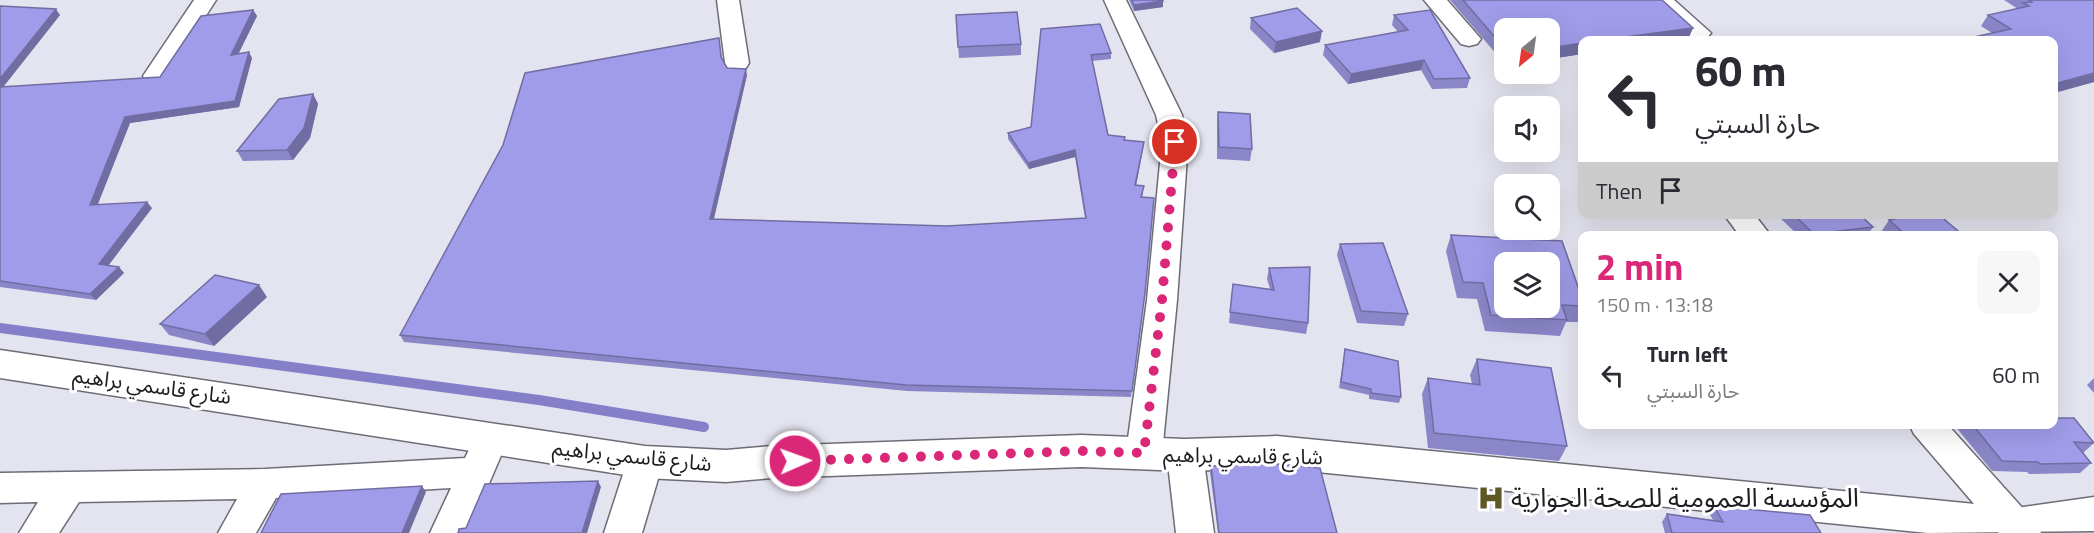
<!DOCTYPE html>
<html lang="en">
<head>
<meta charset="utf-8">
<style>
	:root { --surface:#fff; --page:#f7f7f7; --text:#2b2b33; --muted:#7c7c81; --accent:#db2777 }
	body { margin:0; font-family:"Titillium Web","Noto Sans Arabic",sans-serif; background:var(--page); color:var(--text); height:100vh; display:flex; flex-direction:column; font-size:22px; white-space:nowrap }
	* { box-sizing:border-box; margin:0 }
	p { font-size:20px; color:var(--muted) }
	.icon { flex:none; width:33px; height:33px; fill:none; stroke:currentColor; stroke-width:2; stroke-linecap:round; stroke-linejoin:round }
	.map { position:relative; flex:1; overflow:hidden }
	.drawer { position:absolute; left:1578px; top:231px; width:480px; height:198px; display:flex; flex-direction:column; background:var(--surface); border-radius:12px; box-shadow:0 6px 24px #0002 }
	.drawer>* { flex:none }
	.top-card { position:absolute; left:1578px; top:36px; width:480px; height:183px; border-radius:12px; box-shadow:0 6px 24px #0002; background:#fff; color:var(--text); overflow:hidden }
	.needle { width:39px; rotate:209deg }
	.controls { position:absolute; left:1494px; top:18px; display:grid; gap:12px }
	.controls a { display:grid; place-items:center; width:66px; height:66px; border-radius:12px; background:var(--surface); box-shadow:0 6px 24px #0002; font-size:30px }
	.pin { position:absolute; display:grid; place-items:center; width:51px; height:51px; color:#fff; margin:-26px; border:3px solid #fff; border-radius:50%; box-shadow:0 2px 6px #0007 }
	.me { position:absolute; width:66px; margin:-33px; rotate:88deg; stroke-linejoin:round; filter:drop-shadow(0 0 4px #0008) }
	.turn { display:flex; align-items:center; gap:21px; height:126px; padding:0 18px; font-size:27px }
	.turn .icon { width:78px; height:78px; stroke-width:2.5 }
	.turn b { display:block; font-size:42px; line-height:51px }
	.then { display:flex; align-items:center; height:57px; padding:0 18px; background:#0003; gap:12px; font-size:22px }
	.round { display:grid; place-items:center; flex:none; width:63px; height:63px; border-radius:12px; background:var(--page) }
	.overview { display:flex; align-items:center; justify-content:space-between; height:102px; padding:0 18px }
	h1 { font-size:36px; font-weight:700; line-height:45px; color:var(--accent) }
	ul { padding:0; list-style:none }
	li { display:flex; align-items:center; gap:18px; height:84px; padding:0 18px }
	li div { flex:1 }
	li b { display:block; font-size:22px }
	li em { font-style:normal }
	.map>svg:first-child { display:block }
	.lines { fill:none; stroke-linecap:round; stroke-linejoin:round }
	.stream { stroke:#857fca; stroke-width:10 }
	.street-casing { stroke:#6c6c76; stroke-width:3 }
	.secondary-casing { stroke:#6c6c76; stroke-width:3 }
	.street { fill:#fff; fill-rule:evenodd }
	.secondary { fill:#fff; fill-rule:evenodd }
	.wall { fill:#8a86c8 }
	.shaded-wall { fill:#716da3 }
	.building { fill:#a19ce9; stroke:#716da3; stroke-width:1.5; fill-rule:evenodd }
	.route { stroke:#db2777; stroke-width:10; stroke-dasharray:0 18 }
	.labels { text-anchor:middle; stroke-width:6; stroke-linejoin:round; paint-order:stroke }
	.street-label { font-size:21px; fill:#1d1d21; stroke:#fff }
	.near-poi-label { font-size:26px; fill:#1d1d21; stroke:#fff; text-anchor:start }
</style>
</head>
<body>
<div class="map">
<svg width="2094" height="533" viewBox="0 0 2094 533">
	<rect width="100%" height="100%" fill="#e4e4f0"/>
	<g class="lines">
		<!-- stream -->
		<path class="stream" d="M0 328 539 400 704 427"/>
		<defs>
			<g id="street">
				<path d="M194 0H216L164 81 155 83 146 81 143 76Z"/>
				<path d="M717 0H739L749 63 746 68 737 70 728 68 725 63Z"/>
				<path d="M1104 0H1126L1182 115 1188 142 1177 300 1162 453 1156 463 1144 467 1132 463 1126 453 1147 300 1162 142 1156 115Z"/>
				<path d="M1424 0H1447L1481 39 1477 44 1469 46 1461 44Z"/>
				<path d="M1649 0H1674L1711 33 1707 38 1699 40 1691 38Z"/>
				<path d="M1727 214H1754L1771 236H1740L1726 217Z"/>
				<path d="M1909 424H1947L2035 522 2041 533H1999L1914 434Z"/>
				<path d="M491 425 503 429 508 439 468 533H430L451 488 276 498 256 533H218L237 499 79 502 59 533H19L38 502 0 503V473L265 469 465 458 479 429Z"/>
				<path d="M1185 441 1197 445 1203 455 1214 533H1176L1167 455 1173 445Z"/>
				<path d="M645 448 657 452 663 462 642 533H604L627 462 633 452Z"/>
			</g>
			<path id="secondary" d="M0 350 645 446 726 450 772 446 1081 435 1185 439 1277 436 2016 508 2094 497V531L1928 533 1277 468 1185 471 1081 467 772 478 726 482 645 478 0 378Z"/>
		</defs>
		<!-- street casing -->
		<use href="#street" class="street-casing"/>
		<!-- secondary casing -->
		<use href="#secondary" class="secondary-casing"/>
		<!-- street -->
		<use href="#street" class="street"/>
		<!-- secondary -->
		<use href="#secondary" class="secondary"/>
	</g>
	<!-- wall -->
	<g class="wall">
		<path d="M1129 0H1163V7L1134 11Z"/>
		<path d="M1450 0H1662L1693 28 1688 39 1676 40H1582V54L1550 59V28H1504V63Z"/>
		<path d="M2004 0H2094V82L2054 93V40H1972L1974 37 1992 33 1981 26 1988 15 2018 9Z"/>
		<path d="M0 6 60 15 3 87 160 77 253 10 257 16 238 54 252 58 239 107 130 123 98 204 152 208 108 266 124 273 96 300 0 287Z"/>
		<path d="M956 15 1021 44V55L959 58Z"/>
		<path d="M1394 15 1470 78 1467 88 1432 89 1421 70 1348 84 1323 55 1325 45 1398 32 1392 25Z"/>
		<path d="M1251 18 1320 42 1274 53 1250 29Z"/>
		<path d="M1041 29 1111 53V59L1092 61 1108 135 1124 140 1144 142 1136 185 1143 193 1142 198H1154L1131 397 907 391 404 342 400 335 720 44 722 59 727 68 747 75 714 219 947 226 1085 218 1075 157 1029 169 1008 139V133L1031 127Z"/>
		<path d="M313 94 318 104 310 138 293 160 243 161 237 151Z"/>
		<path d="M1218 112 1252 149 1250 161 1217 159V123Z"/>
		<path d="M1776 214H1859L1873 227 1867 236H1799Z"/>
		<path d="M1889 220 1964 236H1885L1881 232Z"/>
		<path d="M1451 235 1582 298V313L1578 322H1566L1560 336 1485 331 1477 299 1457 298 1446 251Z"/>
		<path d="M1340 244 1408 314 1404 326 1357 323 1337 255Z"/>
		<path d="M1269 268 1308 323 1306 334 1229 323 1233 284 1270 289 1267 279Z"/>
		<path d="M267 297 214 346 169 335 160 324Z"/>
		<path d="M1345 349 1401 397 1399 403 1369 399V395L1339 388Z"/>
		<path d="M1477 359 1567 446 1559 461 1428 448 1422 394 1428 378 1472 384 1470 375Z"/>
		<path d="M2094 378V393L2087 385Z"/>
		<path d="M1957 424H2054L2094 443 2083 453 2091 463 2080 473 2029 474 2027 472 1992 471 1955 426Z"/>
		<path d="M1211 466 1337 533H1218L1210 472Z"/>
		<path d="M1714 506 1821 533H1665L1662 522 1667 514 1713 520 1709 513Z"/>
	</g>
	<!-- shaded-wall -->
	<g class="shaded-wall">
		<path d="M1163 1V7L1134 11V5Z"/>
		<path d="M56 9 60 15 0 91V79Z"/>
		<path d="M253 10 257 16 235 61 231 55Z"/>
		<path d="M1693 28 1688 39 1676 40H1602Z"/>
		<path d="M1322 31 1320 42 1274 53 1276 42Z"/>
		<path d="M1582 43V54L1550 59V48Z"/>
		<path d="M249 52 252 58 239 107 130 123 95 211 90 205 125 117Z"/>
		<path d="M1424 60 1421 70 1348 84 1351 74Z"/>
		<path d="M746 69 747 75 712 226 710 219Z"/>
		<path d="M2094 73V82L2054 93V84Z"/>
		<path d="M313 94 318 104 310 138 293 160 287 150Z"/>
		<path d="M1144 142 1143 149 1135 191V185Z"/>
		<path d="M1075 150V157L1029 169 1028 163Z"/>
		<path d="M147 202 152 208 104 271 99 264Z"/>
		<path d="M119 267 124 273 96 300 90 294Z"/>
		<path d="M259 285 267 297 214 346 205 334Z"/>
		<path d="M598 481 601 487 587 533H582Z"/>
		<path d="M422 486 426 492 409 533H402Z"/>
	</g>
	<!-- building -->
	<g class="building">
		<path d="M1132 0H1163V1L1134 5Z"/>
		<path d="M1463 0H1662L1693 28 1602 40H1582V43L1550 48V28H1504V48Z"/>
		<path d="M2029 0H2094V73L2054 84V40H1981L1974 37 2011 29 1988 15 2029 6 2023 3 2032 2Z"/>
		<path d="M0 6 56 9 0 79Z"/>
		<path d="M1297 8 1322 31 1276 42 1251 18Z"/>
		<path d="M253 10 231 55 249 52 235 101 125 117 90 205 147 202 99 264 119 267 90 294 0 281V87L160 77 201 16Z"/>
		<path d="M1430 10 1470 78 1434 79 1424 60 1351 74 1325 45 1408 30 1394 15Z"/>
		<path d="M1017 12 1021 44 958 47 956 15Z"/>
		<path d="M1100 24 1111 53 1091 55 1108 135 1125 137 1124 140 1144 142 1135 185 1144 186 1141 197 1154 198 1145 293 1132 391 906 385 400 335 503 145 525 73 719 38 721 57 727 68 746 69 710 219 947 226 1086 218 1075 150 1028 163 1008 133 1031 127 1041 29Z"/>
		<path d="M313 94 304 128 287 150 237 151 279 99Z"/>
		<path d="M1218 112 1250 114 1252 149 1219 147Z"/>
		<path d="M1793 214H1859L1873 227 1814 234Z"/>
		<path d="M1920 214H1938L1964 236H1907L1889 220Z"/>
		<path d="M1451 235 1562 241 1582 298V306L1562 305 1567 320 1491 315 1483 283 1463 282ZM1504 262H1550V308H1504Z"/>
		<path d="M1383 243 1408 314 1361 311 1340 244Z"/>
		<path d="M1310 267 1308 323 1230 312 1233 284 1274 290 1269 268Z"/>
		<path d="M215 275 259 285 205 334 160 324Z"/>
		<path d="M1345 349 1398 361 1401 397 1371 393V389L1341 382Z"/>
		<path d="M1477 359 1551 368 1567 446 1434 433 1428 378 1480 385Z"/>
		<path d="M2054 418H2074L2094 443 2074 442 2091 463 2040 464 2038 462 2002 461 1972 424H2054Z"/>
		<path d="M1278 464 1320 468 1337 533H1219L1211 466Z"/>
		<path d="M598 481 582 533H458L459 529 466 528 485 484Z"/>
		<path d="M422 486 402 533H261L281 494Z"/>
		<path d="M1714 506 1810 515 1821 533H1672L1667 514 1723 522Z"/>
	</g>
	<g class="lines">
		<!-- route -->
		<path class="route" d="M795 461 1081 451 1144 453 1162 300 1175 142"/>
	</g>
	<!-- icons -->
	<defs>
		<symbol id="hospital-bare" viewBox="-9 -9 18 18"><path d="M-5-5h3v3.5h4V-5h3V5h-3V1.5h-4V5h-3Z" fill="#5d5825" stroke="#fff" stroke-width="2.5" paint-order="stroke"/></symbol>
	</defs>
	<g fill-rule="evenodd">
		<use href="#hospital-bare" x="1472" y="479" width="38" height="38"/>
	</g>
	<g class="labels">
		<!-- street labels -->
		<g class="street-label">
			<text transform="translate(152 386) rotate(8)" y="7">شارع قاسمي براهيم</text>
			<text transform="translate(632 456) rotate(6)" y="7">شارع قاسمي براهيم</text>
			<text transform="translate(1243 456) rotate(1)" y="7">شارع قاسمي براهيم</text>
		</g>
		<!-- near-poi labels -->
		<g class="near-poi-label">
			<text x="1511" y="507">المؤسسة العمومية للصحة الجوارية</text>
		</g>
	</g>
</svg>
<div class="controls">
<a><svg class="needle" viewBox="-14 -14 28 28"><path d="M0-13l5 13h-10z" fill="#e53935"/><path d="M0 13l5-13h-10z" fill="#7c7c81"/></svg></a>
<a><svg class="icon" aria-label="sound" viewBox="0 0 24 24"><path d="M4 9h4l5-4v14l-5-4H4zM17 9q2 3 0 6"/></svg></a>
<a><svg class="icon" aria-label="search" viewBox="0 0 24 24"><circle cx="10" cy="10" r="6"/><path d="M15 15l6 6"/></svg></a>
<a><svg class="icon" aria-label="layers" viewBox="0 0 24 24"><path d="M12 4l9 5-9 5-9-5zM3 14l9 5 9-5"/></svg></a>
</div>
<div class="pin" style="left:1175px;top:142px;background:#d93025"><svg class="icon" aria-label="arrive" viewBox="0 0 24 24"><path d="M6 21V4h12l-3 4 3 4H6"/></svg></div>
<svg class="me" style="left:795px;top:461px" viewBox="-20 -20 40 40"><circle r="17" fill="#db2777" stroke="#fff" stroke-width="3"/><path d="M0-11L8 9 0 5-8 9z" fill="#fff"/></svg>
<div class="top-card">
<div class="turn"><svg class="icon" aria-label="left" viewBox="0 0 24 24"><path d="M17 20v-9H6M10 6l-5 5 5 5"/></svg><div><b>60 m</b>حارة السبتي</div></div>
<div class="then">Then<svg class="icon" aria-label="arrive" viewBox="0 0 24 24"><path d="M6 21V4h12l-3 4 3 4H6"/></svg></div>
</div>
<section class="drawer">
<div class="overview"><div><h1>2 min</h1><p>150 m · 13:18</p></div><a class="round"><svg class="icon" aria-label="close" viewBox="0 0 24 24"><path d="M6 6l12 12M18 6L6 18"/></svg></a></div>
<ul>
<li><svg class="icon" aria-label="left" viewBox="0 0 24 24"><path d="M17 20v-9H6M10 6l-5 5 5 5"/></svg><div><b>Turn left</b><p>حارة السبتي</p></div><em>60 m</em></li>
</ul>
</section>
</div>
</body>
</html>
